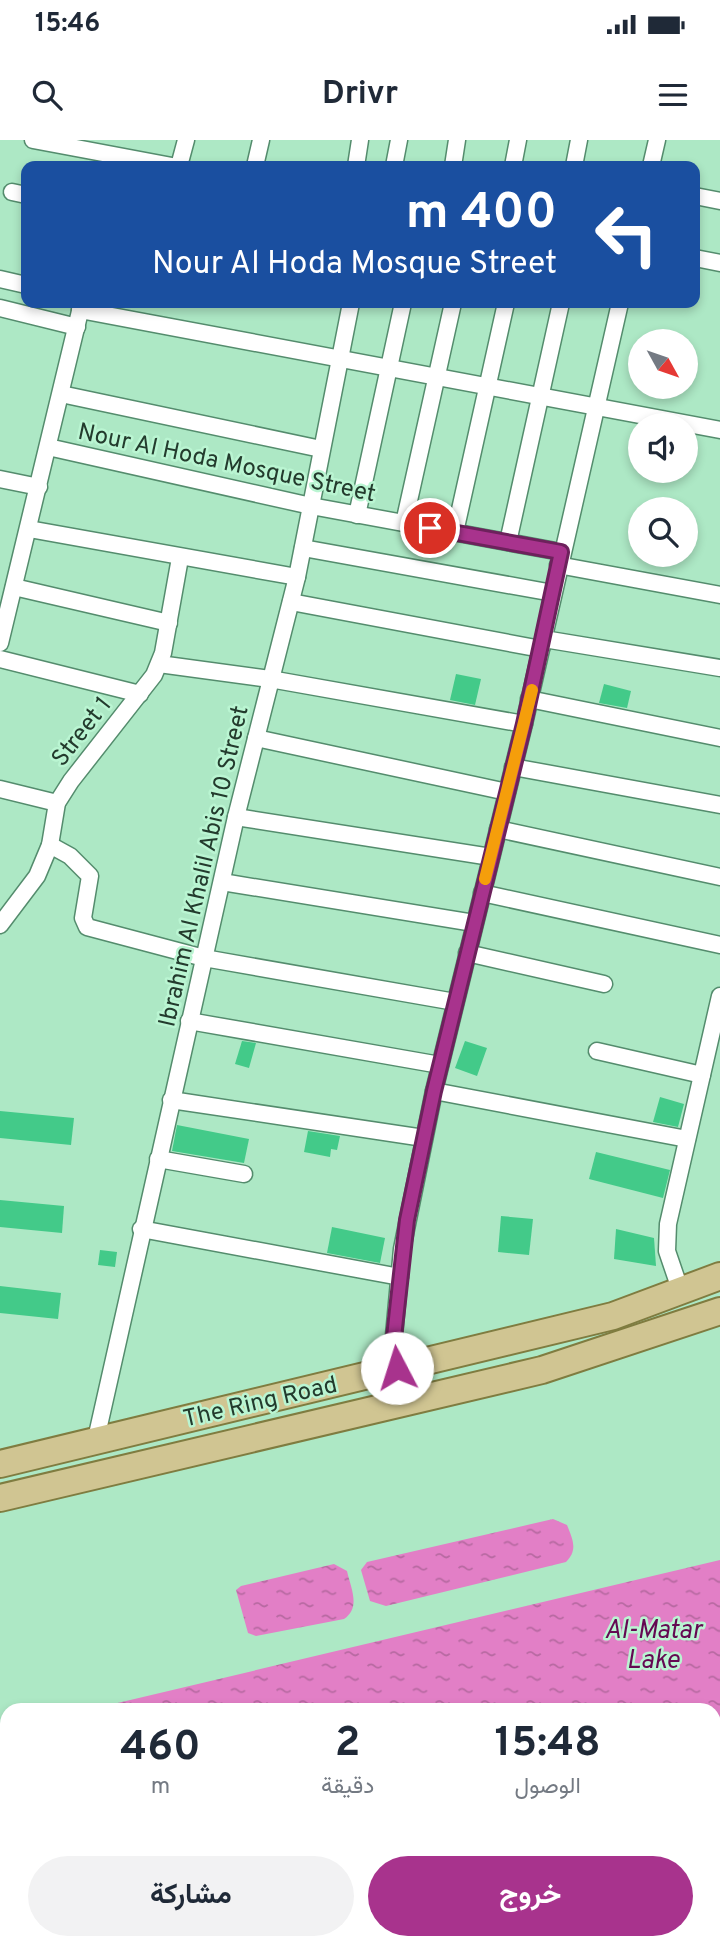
<!DOCTYPE html>
<html lang="ar">
<head>
<meta charset="utf-8">
<style>
	:root { --surface:#fff; --page:#f2f2f3; --text:#1f2937; --muted:#747a83; --accent:#a8338d }
	body { margin:0; font-family:Overpass,Vazirmatn,sans-serif; background:var(--page); color:var(--text); direction:rtl; height:100vh; display:flex; flex-direction:column; font-size:26px; white-space:nowrap }
	* { box-sizing:border-box; margin:0 }
	p { font-size:23px; color:var(--muted) }
	.icon { flex:none; width:38px; height:38px; fill:none; stroke:currentColor; stroke-width:2; stroke-linecap:round; stroke-linejoin:round }
	.map { position:relative; flex:1; overflow:hidden; direction:ltr }
	.drawer { position:absolute; left:0px; top:1563px; width:721px; height:247px; display:flex; flex-direction:column; background:var(--surface); border-radius:21px 21px 0 0; box-shadow:0 4px 10px #0003; direction:rtl }
	.drawer>* { flex:none }
	.hud { position:absolute; left:21px; top:21px; width:679px; height:147px; border-radius:14px; box-shadow:0 4px 10px #0003; direction:rtl; background:#1a4fa0; color:#fff; overflow:hidden }
	.needle { width:46px; rotate:130deg }
	.tools { position:absolute; left:628px; top:189px; display:grid; gap:14px }
	.tools a { display:grid; place-items:center; width:70px; height:70px; border-radius:50%; background:var(--surface); box-shadow:0 4px 10px #0003; font-size:35px }
	.pin { position:absolute; display:grid; place-items:center; width:60px; height:60px; color:#fff; margin:-30px; border:4px solid #fff; border-radius:50%; box-shadow:0 2px 7px #0007 }
	.me { position:absolute; width:77px; margin:-38px; rotate:355deg; stroke-linejoin:round; filter:drop-shadow(0 0 5px #0008) }
	.turn { display:flex; align-items:center; gap:24px; height:147px; padding:0 28px; font-size:32px }
	.turn .icon { width:91px; height:91px; stroke-width:2.5 }
	.turn b { display:block; font-size:49px; line-height:60px }
	.eta { display:flex; justify-content:space-evenly; align-items:center; height:119px; text-align:center }
	.eta b { font-size:42px; font-weight:700; line-height:49px }
	.button { display:flex; gap:14px; margin-top:auto; padding:14px 28px }
	.button a { flex:1; height:80px; border-radius:42px; background:var(--accent); color:#fff; font-size:28px; font-weight:700; line-height:80px; text-align:center }
	.button a+a { background:var(--page); color:var(--text) }
	.status { display:flex; justify-content:space-between; align-items:center; height:49px; padding:0 35px; background:var(--surface); direction:ltr }
	.status svg { height:19px; fill:currentColor }
	header { display:flex; justify-content:space-between; align-items:center; height:91px; padding:0 28px; background:var(--surface); font-size:32px; font-weight:700 }
	.map>svg:first-child { display:block }
	.water { fill:url(#water-ripples) }
	.building { fill:#43ca89 }
	.lines { fill:none; stroke-linecap:round; stroke-linejoin:round }
	.minor-casing { stroke:#548c6d; stroke-width:19 }
	.primary-casing { stroke:#7f7c40; stroke-width:30 }
	.minor { stroke:#fff; stroke-width:16 }
	.primary { stroke:#d0c592; stroke-width:26 }
	.route-casing { stroke:#6d215c; stroke-width:18 }
	.route { stroke:#a8338d; stroke-width:12 }
	.slow { stroke:#f59e0b; stroke-width:12 }
	.labels { text-anchor:middle; stroke-width:5; stroke-linejoin:round; paint-order:stroke }
	.street-label { font-size:24px; fill:#233b2d; stroke:#baf5d2 }
	.water-label { font-size:26px; font-style:italic; fill:#640852; stroke:#baf5d2 }
</style>
</head>
<body>
<div class="status"><b>15:46</b><svg viewBox="0 0 49 12"><path d="M0 12V9h3v3zM5 12V6h3v6zM10 12V3h3v9zM15 12V0h3v12zM26 1h20v11H26zM47 4h2v5h-2z"/></svg></div>
<header><svg class="icon" aria-label="menu" viewBox="0 0 24 24"><path d="M4 6h16M4 12h16M4 18h16"/></svg>Drivr<svg class="icon" aria-label="search" viewBox="0 0 24 24"><circle cx="10" cy="10" r="6"/><path d="M15 15l6 6"/></svg></header>
<div class="map">
<svg width="720" height="1808" viewBox="0 0 720 1808">
	<defs>
		<pattern id="water-ripples" width="26" height="14" patternUnits="userSpaceOnUse" patternTransform="scale(1.75)"><rect width="26" height="14" fill="#e27fc6"/><path d="M2 4q2-2 4 0t4 0M15 11q2-2 4 0t4 0" fill="none" stroke="#b769a1"/></pattern>
	</defs>
	<rect width="100%" height="100%" fill="#ade8c5"/>
	<!-- water -->
	<g class="water">
		<path d="M553 1379 567 1385C573 1400 578 1410 566 1422L386 1466 370 1461 361 1430 367 1422Z"/>
		<path d="M720 1420V1808H0V1592L7 1590V1802H714V1570H88Z"/>
		<path d="M334 1424 347 1431C351 1449 361 1467 344 1479L256 1496 248 1493 236 1450 241 1446Z"/>
	</g>
	<!-- building -->
	<g class="building">
		<path d="M456 534 481 539 475 565 450 560Z"/>
		<path d="M604 544 631 551 627 568 599 563Z"/>
		<path d="M242 901 256 903 249 928 235 924Z"/>
		<path d="M465 901 487 908 477 936 455 928Z"/>
		<path d="M660 957 684 964 678 987 653 982Z"/>
		<path d="M0 971 74 978 71 1005 0 998Z"/>
		<path d="M177 985 249 999 244 1023 172 1011Z"/>
		<path d="M308 991 340 996 337 1010 331 1009 330 1017 304 1012Z"/>
		<path d="M596 1012 670 1030 663 1058 589 1039Z"/>
		<path d="M0 1060 64 1066 62 1093 0 1087Z"/>
		<path d="M501 1076 533 1079 529 1115 498 1112Z"/>
		<path d="M332 1087 385 1098 380 1123 327 1113Z"/>
		<path d="M616 1089 654 1098 656 1126 614 1119Z"/>
		<path d="M100 1110 117 1112 115 1127 98 1125Z"/>
		<path d="M0 1146 61 1153 58 1179 0 1173Z"/>
	</g>
	<g class="lines">
		<defs>
			<g id="minor">
				<path d="M33 0 172 26"/>
				<path d="M179 26 186 0"/>
				<path d="M255 26 261 0"/>
				<path d="M356 26 360 0"/>
				<path d="M394 26 399 0"/>
				<path d="M453 26 457 0"/>
				<path d="M513 26 518 0"/>
				<path d="M574 26 579 0"/>
				<path d="M651 26 657 0"/>
				<path d="M12 52 26 55"/>
				<path d="M695 56 720 61"/>
				<path d="M695 118 720 123"/>
				<path d="M0 139 26 145"/>
				<path d="M0 168 77 187"/>
				<path d="M80 170 720 290"/>
				<path d="M61 254 321 309"/>
				<path d="M48 307 311 366 561 412"/>
				<path d="M0 339 39 347"/>
				<path d="M357 375 403 163"/>
				<path d="M404 383 453 163"/>
				<path d="M29 389 297 437"/>
				<path d="M455 392 506 163"/>
				<path d="M508 402 561 163"/>
				<path d="M303 408 553 453"/>
				<path d="M558 425 720 455"/>
				<path d="M14 447 169 483"/>
				<path d="M291 462 541 509"/>
				<path d="M544 499 720 528"/>
				<path d="M0 503 82 163"/>
				<path d="M0 519 140 554"/>
				<path d="M159 524 270 539 524 584"/>
				<path d="M529 559 720 598"/>
				<path d="M256 598 507 652"/>
				<path d="M513 627 720 665"/>
				<path d="M0 649 57 663"/>
				<path d="M236 677 491 717"/>
				<path d="M498 689 720 737"/>
				<path d="M50 705 70 716 90 736 83 778 87 787 204 818 455 862"/>
				<path d="M222 742 474 783"/>
				<path d="M482 753 720 805"/>
				<path d="M0 785 37 736 50 705 57 663 71 641 154 535 163 513 180 418"/>
				<path d="M467 813 604 844"/>
				<path d="M189 881 440 925"/>
				<path d="M597 911 702 935"/>
				<path d="M434 951 687 999"/>
				<path d="M171 960 424 998"/>
				<path d="M158 1019 244 1034"/>
				<path d="M141 1089 400 1137"/>
				<path d="M681 1152 667 1111 668 1084 720 856"/>
				<path d="M397 1228 393 1206 402 1109 434 951 524 584 620 163"/>
				<path d="M96 1299 236 677 297 437 351 163"/>
			</g>
			<g id="primary">
				<path d="M0 1324 613 1176 720 1136"/>
				<path d="M0 1358 542 1230 720 1171"/>
			</g>
		</defs>
		<!-- minor casing -->
		<use href="#minor" class="minor-casing"/>
		<!-- primary casing -->
		<use href="#primary" class="primary-casing"/>
		<!-- minor -->
		<use href="#minor" class="minor"/>
		<!-- primary -->
		<use href="#primary" class="primary"/>
	</g>
	<g class="lines">
		<defs>
			<path id="route" d="M397 1228 393 1206 407 1080 434 951 524 584 561 412 430 388"/>
		</defs>
		<!-- route casing -->
		<use href="#route" class="route-casing"/>
		<!-- route -->
		<use href="#route" class="route"/>
		<!-- slow -->
		<path class="slow" d="M485 739 532 550"/>
	</g>
	<g class="labels">
		<!-- street labels -->
		<g class="street-label">
			<text transform="translate(227 322) rotate(12)" y="8">Nour Al Hoda Mosque Street</text>
			<text transform="translate(81 591) rotate(-52)" y="8">Street 1</text>
			<text transform="translate(203 726) rotate(-77)" y="8">Ibrahim Al Khalil Abis 10 Street</text>
			<text transform="translate(260 1261) rotate(-13)" y="8">The Ring Road</text>
		</g>
		<!-- water labels -->
		<g class="water-label">
			<text x="653" y="1498">Al-Matar<tspan x="653" dy="30">Lake</tspan></text>
		</g>
	</g>
</svg>
<div class="tools">
<a><svg class="needle" viewBox="-14 -14 28 28"><path d="M0-13l5 13h-10z" fill="#e53935"/><path d="M0 13l5-13h-10z" fill="#747a83"/></svg></a>
<a><svg class="icon" aria-label="sound" viewBox="0 0 24 24"><path d="M4 9h4l5-4v14l-5-4H4zM17 9q2 3 0 6"/></svg></a>
<a><svg class="icon" aria-label="search" viewBox="0 0 24 24"><circle cx="10" cy="10" r="6"/><path d="M15 15l6 6"/></svg></a>
</div>
<div class="pin" style="left:430px;top:388px;background:#d93025"><svg class="icon" aria-label="arrive" viewBox="0 0 24 24"><path d="M6 21V4h12l-3 4 3 4H6"/></svg></div>
<svg class="me" style="left:397px;top:1228px" viewBox="-20 -20 40 40"><circle r="19" fill="#fff"/><path d="M0-13L10 11 0 6-10 11z" fill="#a8338d"/></svg>
<div class="hud">
<div class="turn"><svg class="icon" aria-label="left" viewBox="0 0 24 24"><path d="M17 20v-9H6M10 6l-5 5 5 5"/></svg><div><b>400 m</b>Nour Al Hoda Mosque Street</div></div>
</div>
<section class="drawer">
<div class="eta">
<div><b>15:48</b><p>الوصول</p></div>
<div><b>2</b><p>دقيقة</p></div>
<div><b>460</b><p>m</p></div>
</div>
<div class="button"><a>خروج</a><a>مشاركة</a></div>
</section>
</div>
</body>
</html>
